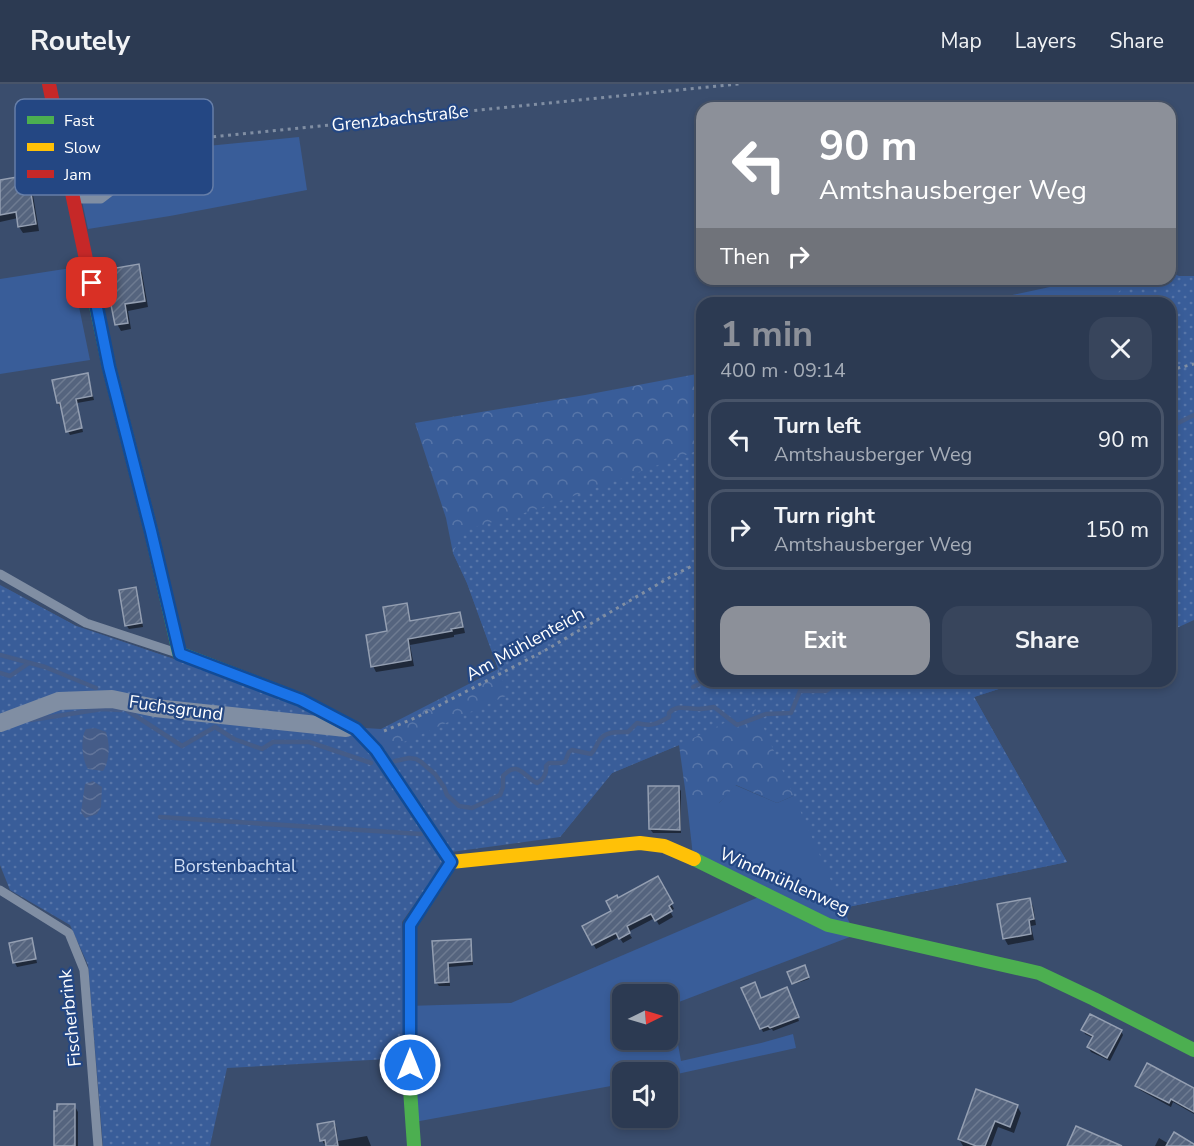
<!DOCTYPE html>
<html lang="en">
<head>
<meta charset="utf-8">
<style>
	:root { --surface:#2c3a52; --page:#38455c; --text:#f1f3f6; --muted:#a6adb8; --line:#485469; --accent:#8c9099 }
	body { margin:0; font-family:"Nunito Sans",sans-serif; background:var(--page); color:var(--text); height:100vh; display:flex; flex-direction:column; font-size:22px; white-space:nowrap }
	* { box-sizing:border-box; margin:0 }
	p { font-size:20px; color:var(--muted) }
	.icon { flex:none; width:33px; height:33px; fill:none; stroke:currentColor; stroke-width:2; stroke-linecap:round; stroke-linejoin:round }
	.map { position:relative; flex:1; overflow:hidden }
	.sheet { position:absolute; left:696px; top:213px; width:480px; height:390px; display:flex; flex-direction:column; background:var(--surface); border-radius:18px; box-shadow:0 3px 9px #0003,0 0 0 2px var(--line) }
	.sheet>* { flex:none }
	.banner { position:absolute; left:696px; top:18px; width:480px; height:183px; border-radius:18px; box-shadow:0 3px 9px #0003,0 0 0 2px var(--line); background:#8c9099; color:#fff; overflow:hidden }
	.needle { width:39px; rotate:85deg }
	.fabs { position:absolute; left:612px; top:900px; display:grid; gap:12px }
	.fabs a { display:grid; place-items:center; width:66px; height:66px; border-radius:12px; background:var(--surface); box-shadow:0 3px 9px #0003,0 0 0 2px var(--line); font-size:30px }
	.pin { position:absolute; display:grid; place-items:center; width:51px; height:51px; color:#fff; margin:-26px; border-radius:12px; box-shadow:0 3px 9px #0006 }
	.me { position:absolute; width:66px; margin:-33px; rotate:0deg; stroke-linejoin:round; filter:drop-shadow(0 0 4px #0008) }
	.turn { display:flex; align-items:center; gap:21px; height:126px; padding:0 24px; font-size:27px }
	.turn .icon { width:78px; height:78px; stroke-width:2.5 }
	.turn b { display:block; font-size:42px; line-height:51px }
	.then { display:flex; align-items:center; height:57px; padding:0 24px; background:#0003; gap:12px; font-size:22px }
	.round { display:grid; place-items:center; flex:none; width:63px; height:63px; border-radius:18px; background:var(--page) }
	.headline { display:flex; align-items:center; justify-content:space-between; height:102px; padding:0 24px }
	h1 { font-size:36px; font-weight:700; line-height:45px; color:var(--accent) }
	.cta { display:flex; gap:12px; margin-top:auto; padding:12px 24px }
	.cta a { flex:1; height:69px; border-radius:18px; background:var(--accent); color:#fff; font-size:24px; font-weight:700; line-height:69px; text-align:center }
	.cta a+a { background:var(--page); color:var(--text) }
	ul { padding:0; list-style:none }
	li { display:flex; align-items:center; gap:18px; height:81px; margin:0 12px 9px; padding:0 12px; border:3px solid var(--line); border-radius:18px }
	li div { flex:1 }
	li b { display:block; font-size:22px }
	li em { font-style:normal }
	header { display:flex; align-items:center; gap:36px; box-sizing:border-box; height:84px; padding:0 30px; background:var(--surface); border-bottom:2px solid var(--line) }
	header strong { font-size:28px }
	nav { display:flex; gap:33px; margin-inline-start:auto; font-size:21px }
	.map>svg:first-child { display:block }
	.green { fill:#395d99; fill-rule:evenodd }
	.forest { fill:url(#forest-crowns) }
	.park { fill:url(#park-dots) }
	.water { fill:url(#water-waves) }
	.shadow { fill:#0007 }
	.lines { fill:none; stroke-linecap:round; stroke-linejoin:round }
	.stream { stroke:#455c88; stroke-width:4.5 }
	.building { fill:url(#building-hatch); stroke:#949fb2; stroke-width:1.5 }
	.path { stroke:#808ea3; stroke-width:3; stroke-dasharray:3 4.5; stroke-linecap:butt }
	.lane { stroke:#808ea3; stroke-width:9 }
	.street { stroke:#808ea3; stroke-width:18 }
	.fast { stroke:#4caf50; stroke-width:14 }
	.slow { stroke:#ffc107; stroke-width:14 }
	.jam { stroke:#c62828; stroke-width:14 }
	.route-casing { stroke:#114b97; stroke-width:15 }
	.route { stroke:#1a73e8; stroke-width:10 }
	.labels { text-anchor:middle; stroke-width:4.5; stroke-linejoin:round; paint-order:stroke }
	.street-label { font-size:18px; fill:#fff; stroke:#244783 }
	.park-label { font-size:18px; fill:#d1dff6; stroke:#244783 }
	.key { fill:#244783; stroke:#667ea8; stroke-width:1.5 }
	.key-label { font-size:16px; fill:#fff }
</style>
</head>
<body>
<header>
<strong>Routely</strong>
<nav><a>Map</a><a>Layers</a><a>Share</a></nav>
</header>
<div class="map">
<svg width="1194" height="1062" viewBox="0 0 1194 1062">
	<defs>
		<pattern id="forest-crowns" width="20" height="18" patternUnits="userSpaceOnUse" patternTransform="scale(1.5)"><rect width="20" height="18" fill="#395d99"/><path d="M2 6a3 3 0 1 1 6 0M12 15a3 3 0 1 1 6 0" fill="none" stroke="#5775a8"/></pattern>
		<pattern id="park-dots" width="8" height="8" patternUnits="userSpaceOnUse" patternTransform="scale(1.5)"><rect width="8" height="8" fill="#395d99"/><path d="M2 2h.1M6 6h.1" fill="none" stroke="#5775a8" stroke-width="1.8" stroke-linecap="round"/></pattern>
		<pattern id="water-waves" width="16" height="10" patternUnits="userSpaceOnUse" patternTransform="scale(1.5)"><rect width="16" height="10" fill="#455c88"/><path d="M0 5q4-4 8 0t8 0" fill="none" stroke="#61749a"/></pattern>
		<pattern id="building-hatch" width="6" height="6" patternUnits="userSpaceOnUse" patternTransform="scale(1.5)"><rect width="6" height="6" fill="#55647e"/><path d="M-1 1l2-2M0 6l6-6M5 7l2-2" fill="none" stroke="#6e7b91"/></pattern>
	</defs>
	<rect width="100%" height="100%" fill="#3a4d6d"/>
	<!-- green -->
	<g class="green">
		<path d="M299 53 307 106 170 132 88 145 73 75Z"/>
		<path d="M71 184 90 276 0 290V195Z"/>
		<path d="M1087 195H1136L1120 219H975Z"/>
		<path d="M977 597H1023L974 613 1067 778 843 824 855 851 671 921 681 977 761 959 793 950 796 964 668 992V988H622V1000L409 1039 406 922 511 919 768 809 693 772 687 719H719L735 701 777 719 793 712ZM622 910H668V956H622Z"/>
	</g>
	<!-- forest -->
	<path class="forest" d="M702 289V597H977L815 697 793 712 777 719 736 701 719 719H687L679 661 612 689 560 753 342 704 0 501 76 542 295 616 349 643 381 645 498 585 467 499 453 469 446 434 415 339 585 311Z"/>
	<!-- park -->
	<g class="park">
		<path d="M1170 188 1179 192H1194V536L1170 547V219H1107L1132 195H1170Z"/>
		<path d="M702 365V597H1023L974 613 1067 778 843 824 755 624 679 661 612 689 560 753 451 768 402 838 406 974 227 984 210 1062H103L88 881 70 841 10 806 0 781V501L76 542 295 616 373 672 508 611 467 499 453 469 464 446 535 426Z"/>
	</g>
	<!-- water -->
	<g class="water">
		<path d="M95 644 106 648C110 660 110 676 103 687L88 685C82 676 80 654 86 645Z"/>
		<path d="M93 697 102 703 101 723 97 730 85 734 81 728 85 700Z"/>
	</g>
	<!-- shadow -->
	<g class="shadow">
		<path d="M27 93 31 99 39 147 23 149 19 143 18 134 0 138V97Z"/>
		<path d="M138 182 142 189 148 223 128 227 131 245 121 247 117 240Z"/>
		<path d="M87 291 89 295 94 316 77 319 83 348 70 351 68 347 62 323H60L58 319Z"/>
		<path d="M135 505 137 509 143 543 129 545 126 541Z"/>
		<path d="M406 521 409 527 411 538 459 530 462 536 465 549 454 551V553L410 561 414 582 376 588 373 582 389 549Z"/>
		<path d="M678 703 681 707V749H653L650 745Z"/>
		<path d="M658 794 674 825 670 827 673 833 659 841 655 834 628 848 632 854 623 859 619 853 596 865 584 843 613 828 618 816Z"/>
		<path d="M1029 816 1033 822 1036 841 1031 842 1034 856 1008 861 1004 854Z"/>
		<path d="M31 856 33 860 37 879 17 883 15 879Z"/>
		<path d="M470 856 472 860 473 881 449 883 450 902H439L436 898 434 859Z"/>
		<path d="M804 883 809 895 794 900 789 889Z"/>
		<path d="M744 905 761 915 789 908 799 937 773 947 772 945 763 948Z"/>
		<path d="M1083 946 1121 947 1123 951 1110 977 1091 968 1088 963 1093 954 1085 950Z"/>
		<path d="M1137 1002 1194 1006V1030L1173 1018 1171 1023 1140 1006Z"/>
		<path d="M74 1021 78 1028V1062H55Z"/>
		<path d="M1017 1022 1021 1029 1014 1049 998 1043 991 1062H963L959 1055Z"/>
		<path d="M333 1038 336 1042 338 1057 367 1052 371 1062H328L327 1059 324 1060 322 1056Z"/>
		<path d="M1159 1054 1169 1060 1194 1062H1155Z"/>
	</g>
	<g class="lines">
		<!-- stream -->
		<g class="stream">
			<path d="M1170 343 1194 331"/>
			<path d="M0 571 45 583 96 604"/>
			<path d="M0 589 10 592 29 579"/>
			<path d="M693 603 706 597"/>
			<path d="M125 625 182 662 215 643 234 655 262 665 273 658H309L371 679"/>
			<path d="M31 636 102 625 121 626"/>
			<path d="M395 677 409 674 416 675 421 678 435 690 444 703 447 711 459 722 472 724 500 711 503 703V692C518 675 524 693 537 699 544 695 547 690 546 682L549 679H560L565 678 569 668 572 666 591 670C595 666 596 662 599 657 605 647 618 648 628 648L637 639C651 643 657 640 669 633V629C678 620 686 625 698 625 704 625 709 624 714 623L737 641 766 630 791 629 800 607H826L840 597"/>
			<path d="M160 733 421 750"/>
		</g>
	</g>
	<!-- building -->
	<g class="building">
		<path d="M28 91 36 140 18 143 16 128 0 131V96Z"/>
		<path d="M139 180 145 217 125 220 128 239 115 241 104 186Z"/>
		<path d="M88 289 92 312 76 315 82 344 66 348 60 319H57L52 296Z"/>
		<path d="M136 503 142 539 125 542 119 506Z"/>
		<path d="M407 519 410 537 460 528 463 543 451 545 452 547 408 555 411 576 371 583 366 551 387 547 383 523Z"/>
		<path d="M648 702H679L680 746 649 745Z"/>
		<path d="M658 792 673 819 669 822 672 827 655 837 651 830 627 842 630 849 619 855 616 849 592 861 582 842 611 827 606 817 617 811 618 814Z"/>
		<path d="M1030 814 1034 835 1029 836 1031 850 1003 855 997 820Z"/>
		<path d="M32 854 36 875 13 879 9 859Z"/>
		<path d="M471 855 472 877 448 879 449 898 435 899 432 857Z"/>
		<path d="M805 881 809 893 792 900 787 888Z"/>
		<path d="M755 898 761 914 787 903 799 933 770 944 768 942 760 945 741 904Z"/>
		<path d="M1090 930 1122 946 1107 974 1087 963 1093 952 1081 946Z"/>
		<path d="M1147 979 1194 1004V1028L1171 1015 1169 1019 1135 1002Z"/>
		<path d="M976 1005 1018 1021 1010 1043 995 1037 985 1062H976L958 1055Z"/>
		<path d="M57 1020H75V1062H54V1027H57Z"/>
		<path d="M334 1037 338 1062H326L325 1056 320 1057 317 1040Z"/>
		<path d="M1076 1042 1122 1062H1067Z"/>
		<path d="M1174 1048 1194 1060V1062H1166Z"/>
	</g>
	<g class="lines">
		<!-- path -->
		<g class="path">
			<path d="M131 61 739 0"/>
			<path d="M1170 286 1194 280"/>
			<path d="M384 647 417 633 544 567 672 492 702 477"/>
		</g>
		<!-- lane -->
		<g class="lane">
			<path d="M76 115H101L114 105 120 90 117 78 101 68"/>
			<path d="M0 490 86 539 174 568"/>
			<path d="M0 806 69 849 84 886 98 1062"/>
		</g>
		<!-- street -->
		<g class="street">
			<path d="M61 60 98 67 117 63"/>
			<path d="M0 639 59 617 112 615 155 624 346 644"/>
		</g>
		<!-- fast -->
		<g class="fast">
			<path d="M87 180 109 283 151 447 179 569 301 616 356 645 376 666 451 778"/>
			<path d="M694 775 828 841 1039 889 1094 915 1194 966"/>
			<path d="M414 1062 410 1005V841L451 778"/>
		</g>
		<!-- slow -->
		<path class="slow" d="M451 778 640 759 664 762 694 775"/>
		<!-- jam -->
		<path class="jam" d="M49 0 87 180"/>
	</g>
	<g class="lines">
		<defs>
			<path id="route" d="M92 199 109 283 151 447 180 570 301 616 356 645 376 666 451 778 410 841V981"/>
		</defs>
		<!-- route casing -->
		<use href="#route" class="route-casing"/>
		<!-- route -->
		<use href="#route" class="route"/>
	</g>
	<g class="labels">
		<!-- street labels -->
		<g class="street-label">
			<text transform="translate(400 34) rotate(-6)" y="6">Grenzbachstraße</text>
			<text transform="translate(525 560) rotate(-29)" y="6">Am Mühlenteich</text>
			<text transform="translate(176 624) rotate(8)" y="6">Fuchsgrund</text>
			<text transform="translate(785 797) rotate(24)" y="6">Windmühlenweg</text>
			<text transform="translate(70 934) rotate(-96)" y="6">Fischerbrink</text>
		</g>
		<!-- park labels -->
		<g class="park-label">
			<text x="235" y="788">Borstenbachtal</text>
		</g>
	</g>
	<!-- legend -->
	<rect x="15" y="15" width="198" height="96" rx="9" class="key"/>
	<rect x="27" y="32" width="27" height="8" fill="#4caf50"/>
	<rect x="27" y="59" width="27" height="8" fill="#ffc107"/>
	<rect x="27" y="86" width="27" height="8" fill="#c62828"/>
	<g class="key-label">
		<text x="64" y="42">Fast</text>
		<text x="64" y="69">Slow</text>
		<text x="64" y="96">Jam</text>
	</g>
</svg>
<div class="fabs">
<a><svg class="needle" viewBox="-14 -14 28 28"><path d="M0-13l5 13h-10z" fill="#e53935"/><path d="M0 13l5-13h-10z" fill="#a6adb8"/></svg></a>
<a><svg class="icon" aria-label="sound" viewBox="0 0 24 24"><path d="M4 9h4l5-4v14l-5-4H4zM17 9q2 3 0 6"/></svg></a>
</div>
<div class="pin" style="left:92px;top:199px;background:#d93025"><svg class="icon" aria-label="arrive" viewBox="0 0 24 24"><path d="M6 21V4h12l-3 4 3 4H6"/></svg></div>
<svg class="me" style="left:410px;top:981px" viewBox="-20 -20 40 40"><circle r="17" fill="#1a73e8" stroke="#fff" stroke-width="3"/><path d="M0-11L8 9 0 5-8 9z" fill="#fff"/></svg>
<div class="banner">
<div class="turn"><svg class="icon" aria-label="left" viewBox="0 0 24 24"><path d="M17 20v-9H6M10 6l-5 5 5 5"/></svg><div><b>90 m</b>Amtshausberger Weg</div></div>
<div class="then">Then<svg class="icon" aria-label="right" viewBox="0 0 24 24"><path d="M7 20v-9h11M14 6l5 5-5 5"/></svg></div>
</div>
<section class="sheet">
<div class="headline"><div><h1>1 min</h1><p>400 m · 09:14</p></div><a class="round"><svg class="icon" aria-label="close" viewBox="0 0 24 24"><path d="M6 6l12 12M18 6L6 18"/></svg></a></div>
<ul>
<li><svg class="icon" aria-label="left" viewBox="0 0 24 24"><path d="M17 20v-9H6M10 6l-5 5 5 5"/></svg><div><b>Turn left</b><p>Amtshausberger Weg</p></div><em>90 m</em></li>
<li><svg class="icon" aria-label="right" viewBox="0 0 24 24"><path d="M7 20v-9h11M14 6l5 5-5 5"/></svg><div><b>Turn right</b><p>Amtshausberger Weg</p></div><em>150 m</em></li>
</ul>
<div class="cta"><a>Exit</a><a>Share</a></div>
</section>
</div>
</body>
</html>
